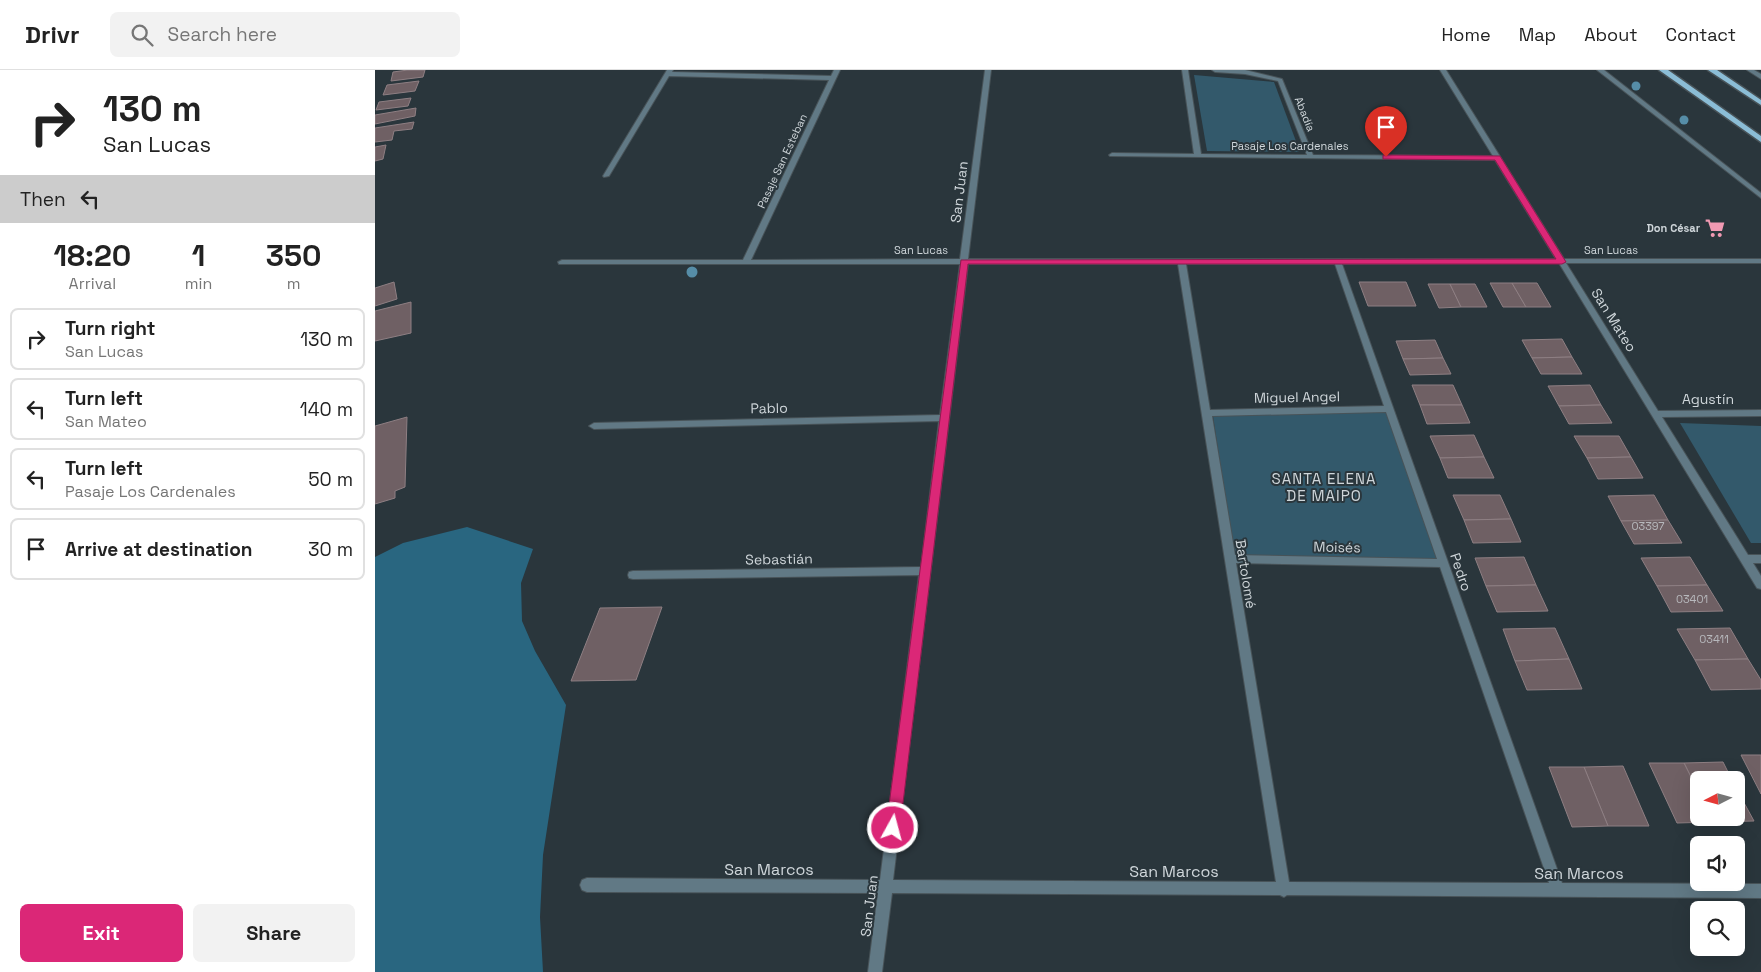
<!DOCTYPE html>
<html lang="en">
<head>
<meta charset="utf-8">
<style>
	:root { --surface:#fff; --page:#f2f2f2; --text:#222; --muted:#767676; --line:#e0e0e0; --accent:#db2777 }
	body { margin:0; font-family:"Space Grotesk",sans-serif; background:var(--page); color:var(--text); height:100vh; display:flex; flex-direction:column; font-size:19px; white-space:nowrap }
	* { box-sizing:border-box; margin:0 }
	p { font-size:16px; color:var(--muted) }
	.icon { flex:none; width:28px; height:28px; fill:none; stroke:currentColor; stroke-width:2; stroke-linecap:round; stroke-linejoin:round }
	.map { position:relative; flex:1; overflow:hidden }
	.details { display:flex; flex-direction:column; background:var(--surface); width:375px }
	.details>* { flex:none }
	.hud { background:#fff; color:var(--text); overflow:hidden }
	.needle { width:32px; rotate:264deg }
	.tools { position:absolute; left:1315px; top:701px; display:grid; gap:10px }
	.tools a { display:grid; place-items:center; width:55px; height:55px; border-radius:8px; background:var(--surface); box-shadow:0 5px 20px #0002; font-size:25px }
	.pin { position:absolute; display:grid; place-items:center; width:42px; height:42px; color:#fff; margin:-51px -21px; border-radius:50% 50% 50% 0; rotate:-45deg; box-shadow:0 0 5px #0007 }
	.pin .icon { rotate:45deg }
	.me { position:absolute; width:55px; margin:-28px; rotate:7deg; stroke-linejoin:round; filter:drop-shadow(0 0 4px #0008) }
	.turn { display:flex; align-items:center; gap:18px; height:105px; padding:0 20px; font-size:22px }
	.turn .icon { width:65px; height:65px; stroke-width:2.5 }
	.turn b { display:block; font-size:35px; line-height:42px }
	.then { display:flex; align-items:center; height:48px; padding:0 20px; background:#0003; gap:10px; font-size:19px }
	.eta { display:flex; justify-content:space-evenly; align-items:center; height:85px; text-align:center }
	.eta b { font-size:30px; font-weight:700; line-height:35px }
	.action { display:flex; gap:10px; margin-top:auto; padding:10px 20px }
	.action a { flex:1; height:58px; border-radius:8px; background:var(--accent); color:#fff; font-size:20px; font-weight:700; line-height:58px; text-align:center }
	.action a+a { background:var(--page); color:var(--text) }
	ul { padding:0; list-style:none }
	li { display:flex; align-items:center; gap:15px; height:62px; margin:0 10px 8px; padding:0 10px; border:2px solid var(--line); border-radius:8px }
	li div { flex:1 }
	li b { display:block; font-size:19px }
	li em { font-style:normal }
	header { display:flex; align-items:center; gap:30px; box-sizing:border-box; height:70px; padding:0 25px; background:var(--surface); border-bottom:1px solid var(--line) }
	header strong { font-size:24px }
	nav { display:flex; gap:28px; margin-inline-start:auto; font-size:18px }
	.search { width:350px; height:45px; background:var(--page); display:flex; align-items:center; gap:12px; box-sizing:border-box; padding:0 18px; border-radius:8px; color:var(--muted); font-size:19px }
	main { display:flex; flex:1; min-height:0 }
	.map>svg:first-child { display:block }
	.green { fill:#33596b }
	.forest { fill:#296680 }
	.building { fill:#6f6064; stroke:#8e7f83 }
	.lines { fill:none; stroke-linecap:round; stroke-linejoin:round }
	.minor-casing { stroke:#485358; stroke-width:2 }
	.primary-casing { stroke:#485358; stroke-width:3 }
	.minor { fill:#617985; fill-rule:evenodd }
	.primary { fill:#8bbdd6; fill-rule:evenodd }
	.tree { fill:#568da7 }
	.route { fill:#db2777; stroke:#8e194d }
	.labels { text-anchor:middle; stroke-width:4; stroke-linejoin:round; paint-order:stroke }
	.far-street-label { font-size:11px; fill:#cfd6da; stroke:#2a363c }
	.far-poi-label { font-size:11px; font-weight:bold; fill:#cfd6da; stroke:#2a363c; text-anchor:end }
	.number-label { font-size:11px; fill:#b7b8bc }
	.street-label { font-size:14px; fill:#cfd6da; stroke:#2a363c }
	.neighbourhood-label { font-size:15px; letter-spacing:1px; fill:#cfd6da; stroke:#2a363c }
	.near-street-label { font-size:16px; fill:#cfd6da; stroke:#2a363c }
</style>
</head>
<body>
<header>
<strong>Drivr</strong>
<div class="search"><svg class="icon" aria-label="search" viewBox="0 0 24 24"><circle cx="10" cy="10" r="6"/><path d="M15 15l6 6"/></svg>Search here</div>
<nav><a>Home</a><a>Map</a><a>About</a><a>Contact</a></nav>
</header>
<main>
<section class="details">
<div class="hud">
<div class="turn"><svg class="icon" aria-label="right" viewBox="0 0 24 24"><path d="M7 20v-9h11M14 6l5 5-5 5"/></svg><div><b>130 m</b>San Lucas</div></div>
<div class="then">Then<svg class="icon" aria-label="left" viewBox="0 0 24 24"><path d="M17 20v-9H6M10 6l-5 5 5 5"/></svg></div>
</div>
<div class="eta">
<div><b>18:20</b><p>Arrival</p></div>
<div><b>1</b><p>min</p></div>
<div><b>350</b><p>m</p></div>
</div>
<ul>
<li><svg class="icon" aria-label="right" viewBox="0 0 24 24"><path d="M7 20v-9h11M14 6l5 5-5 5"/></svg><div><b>Turn right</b><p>San Lucas</p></div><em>130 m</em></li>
<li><svg class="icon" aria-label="left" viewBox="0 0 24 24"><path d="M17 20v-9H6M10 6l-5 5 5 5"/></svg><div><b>Turn left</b><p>San Mateo</p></div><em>140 m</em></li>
<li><svg class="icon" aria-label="left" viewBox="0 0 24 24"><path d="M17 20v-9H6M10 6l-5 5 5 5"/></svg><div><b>Turn left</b><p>Pasaje Los Cardenales</p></div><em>50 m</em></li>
<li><svg class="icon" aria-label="arrive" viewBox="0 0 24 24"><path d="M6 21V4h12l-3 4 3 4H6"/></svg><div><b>Arrive at destination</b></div><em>30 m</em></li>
</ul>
<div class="action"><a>Exit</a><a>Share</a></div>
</section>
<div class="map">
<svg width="1386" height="902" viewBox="0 0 1386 902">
	<rect width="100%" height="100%" fill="#2a363c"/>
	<!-- green -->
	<g class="green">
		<path d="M819 5 899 12 925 82 832 81Z"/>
		<path d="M1012 340 1062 489 859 485 838 346Z"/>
		<path d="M1305 353 1386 356V473H1376Z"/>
	</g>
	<!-- forest -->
	<path class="forest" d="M92 457 158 479 146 513 147 551 160 581 191 635 168 785 165 847 168 902H0V487L28 473Z"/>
	<!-- building -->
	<g class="building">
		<path d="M33 0H50L48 7 16 11 18 2Z"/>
		<path d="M44 11 40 21 8 25 12 15Z"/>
		<path d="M36 28 33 36 1 40 4 32Z"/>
		<path d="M41 38 40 46 0 54V45Z"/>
		<path d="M39 52 37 59 19 61 17 70 0 72V58Z"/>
		<path d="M11 75 8 89 0 91V77Z"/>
		<path d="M19 212 22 229 0 236V218Z"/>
		<path d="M984 212H1031L1041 236H993Z"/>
		<path d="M1115 213H1137L1151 237H1128Z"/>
		<path d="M1137 213H1162L1176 237H1151Z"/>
		<path d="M1053 214H1075L1086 237 1064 238Z"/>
		<path d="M1075 214H1100L1112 237H1086Z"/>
		<path d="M36 232V263L0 271V241Z"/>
		<path d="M1187 269 1197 287 1157 288 1147 270Z"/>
		<path d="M1060 270 1068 288 1028 289 1021 271Z"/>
		<path d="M1197 287 1207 304H1166L1157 288Z"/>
		<path d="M1068 288 1076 304 1035 305 1028 289Z"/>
		<path d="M1037 315H1078L1087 335H1045Z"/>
		<path d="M1215 315 1226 335 1184 336 1173 316Z"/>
		<path d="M1045 335H1087L1095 353 1052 354Z"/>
		<path d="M1226 335 1237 353 1194 354 1184 336Z"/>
		<path d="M32 347 30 417 20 421V428L0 434V356Z"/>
		<path d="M1099 365 1109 387 1065 388 1055 366Z"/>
		<path d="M1199 366H1244L1256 387 1212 388Z"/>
		<path d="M1109 387 1119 408H1073L1065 388Z"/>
		<path d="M1256 387 1268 408 1223 409 1212 388Z"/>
		<path d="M1078 425H1125L1136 449 1089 450Z"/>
		<path d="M1279 425 1293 450 1246 451 1233 426Z"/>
		<path d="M1136 449 1146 472 1098 473 1089 450Z"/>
		<path d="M1293 450 1307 473 1259 474 1246 451Z"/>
		<path d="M1149 487 1161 515 1111 516 1100 488Z"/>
		<path d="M1315 487 1332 515 1282 516 1266 488Z"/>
		<path d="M1161 515 1173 541 1122 542 1111 516Z"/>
		<path d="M1332 515 1348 541 1296 542 1282 516Z"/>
		<path d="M287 537 261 610 196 611 225 538Z"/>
		<path d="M1180 558 1194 589 1140 591 1128 559Z"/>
		<path d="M1355 558 1373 589 1320 590 1302 559Z"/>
		<path d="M1194 589 1207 619 1152 620 1140 591Z"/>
		<path d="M1373 589 1386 610V619L1336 620 1320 590Z"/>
		<path d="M1366 685H1386V724Z"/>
		<path d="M1348 692 1357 710H1324V723L1309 693Z"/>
		<path d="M1274 693H1309L1324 723V748H1336L1338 752 1302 753Z"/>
		<path d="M1248 696 1274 756H1233L1209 697Z"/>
		<path d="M1174 697H1209L1233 756 1197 757Z"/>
		<path d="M1361 718 1379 751 1338 752 1336 748H1361Z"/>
	</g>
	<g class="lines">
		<defs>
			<g id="minor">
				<path d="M292 0H298L297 2 456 6 459 0H465L376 190 585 189 610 0H616L593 189H1181L1120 90 735 86 734 85 737 83 819 84 807 0H813L826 84 932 85 903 11 870 4 840 2 837 0H870L907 9 938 85 1118 86 1065 0H1071L1189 189H1386V193H1191L1283 341 1386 340V346L1287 347 1373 485H1386V493H1378L1386 506V519L1382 518 1184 193 967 194 1187 813 1386 814V828L912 825 909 827 905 825 517 823 507 902H493L503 823 212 822 207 820 205 815 207 810 212 808 505 810 544 505 258 509 254 508 253 505 254 502 258 501 546 497 564 351 219 359 214 356 219 353 565 345 585 194H184L183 192 187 190H368L454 10 294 6 234 106 229 107 228 106ZM593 194H803L901 812 518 810ZM811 194H960L1009 336 835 340ZM1011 342 1062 489 860 485 837 346ZM861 493 1065 497 1174 813 914 812Z"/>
				<path d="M1222 0H1229L1386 123V128Z"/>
				<path d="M1372 0H1379L1386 4V9Z"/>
			</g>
			<g id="primary">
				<path d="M1284 0H1293L1386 66V72Z"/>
				<path d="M1333 0H1342L1386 30V35Z"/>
			</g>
		</defs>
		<!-- minor casing -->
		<use href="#minor" class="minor-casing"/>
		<!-- primary casing -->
		<use href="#primary" class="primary-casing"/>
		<!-- minor -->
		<use href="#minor" class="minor"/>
		<!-- primary -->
		<use href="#primary" class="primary"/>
	</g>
	<!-- trees -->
	<g class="tree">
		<circle cx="1261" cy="16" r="4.5"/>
		<circle cx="1309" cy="50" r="4.5"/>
		<circle cx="317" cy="202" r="5.5"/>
	</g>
	<!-- route -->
	<path class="route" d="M1008 85 1125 86 1191 192 1187 194H593L525 758 523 763 518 765 513 763 511 758 586 190 1181 189 1120 90 1011 89H1008Z"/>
	<!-- icons -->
	<defs>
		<symbol id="supermarket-bare" viewBox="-9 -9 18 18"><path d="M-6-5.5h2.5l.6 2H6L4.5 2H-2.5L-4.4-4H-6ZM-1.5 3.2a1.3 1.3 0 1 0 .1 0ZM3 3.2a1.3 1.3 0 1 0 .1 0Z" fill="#f19ab3" stroke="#2a363c" stroke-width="2.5" paint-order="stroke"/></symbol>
	</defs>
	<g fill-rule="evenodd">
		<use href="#supermarket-bare" x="1326" y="144" width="28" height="28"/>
	</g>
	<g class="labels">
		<!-- far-street labels -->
		<g class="far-street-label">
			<text transform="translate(930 44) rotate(68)" y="4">Abadía</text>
			<text x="915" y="80">Pasaje Los Cardenales</text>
			<text transform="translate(407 91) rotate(-65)" y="4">Pasaje San Esteban</text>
			<text x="546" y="184">San Lucas</text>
			<text x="1236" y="184">San Lucas</text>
		</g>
		<!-- far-poi labels -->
		<g class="far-poi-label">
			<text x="1325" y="162">Don César</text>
		</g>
		<!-- number labels -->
		<g class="number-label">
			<text x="1273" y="460">03397</text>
			<text x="1317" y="533">03401</text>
			<text x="1339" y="573">03411</text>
		</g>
		<!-- street labels -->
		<g class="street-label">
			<text transform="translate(584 122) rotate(-83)" y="5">San Juan</text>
			<text transform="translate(1239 250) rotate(58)" y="5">San Mateo</text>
			<text transform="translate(922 327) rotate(-1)" y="5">Miguel Angel</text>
			<text x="1333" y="334">Agustín</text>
			<text transform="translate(394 338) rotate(-1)" y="5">Pablo</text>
			<text transform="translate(962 477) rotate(1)" y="5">Moisés</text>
			<text transform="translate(404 489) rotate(-1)" y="5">Sebastián</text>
			<text transform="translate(1086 502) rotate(71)" y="5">Pedro</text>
			<text transform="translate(871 504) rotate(81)" y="5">Bartolomé</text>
			<text transform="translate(494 836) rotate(-83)" y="5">San Juan</text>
		</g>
		<!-- neighbourhood labels -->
		<g class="neighbourhood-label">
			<text x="949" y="414">SANTA ELENA<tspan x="949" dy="17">DE MAIPO</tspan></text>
		</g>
		<!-- near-street labels -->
		<g class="near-street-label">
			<text x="394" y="805">San Marcos</text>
			<text x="799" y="807">San Marcos</text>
			<text x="1204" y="809">San Marcos</text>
		</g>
	</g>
</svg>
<div class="tools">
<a><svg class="needle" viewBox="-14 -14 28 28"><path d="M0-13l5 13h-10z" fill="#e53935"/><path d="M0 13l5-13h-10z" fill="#767676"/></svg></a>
<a><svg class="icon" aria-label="sound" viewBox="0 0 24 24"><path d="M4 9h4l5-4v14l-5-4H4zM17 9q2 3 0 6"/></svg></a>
<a><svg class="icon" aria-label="search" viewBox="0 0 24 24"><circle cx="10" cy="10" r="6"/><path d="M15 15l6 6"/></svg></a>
</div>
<div class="pin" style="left:1011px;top:87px;background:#d93025"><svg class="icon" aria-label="arrive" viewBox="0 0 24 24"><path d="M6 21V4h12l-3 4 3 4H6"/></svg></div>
<svg class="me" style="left:518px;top:758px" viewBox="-20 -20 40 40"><circle r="17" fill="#db2777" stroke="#fff" stroke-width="3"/><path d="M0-11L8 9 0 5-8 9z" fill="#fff"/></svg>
</div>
</main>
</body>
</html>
